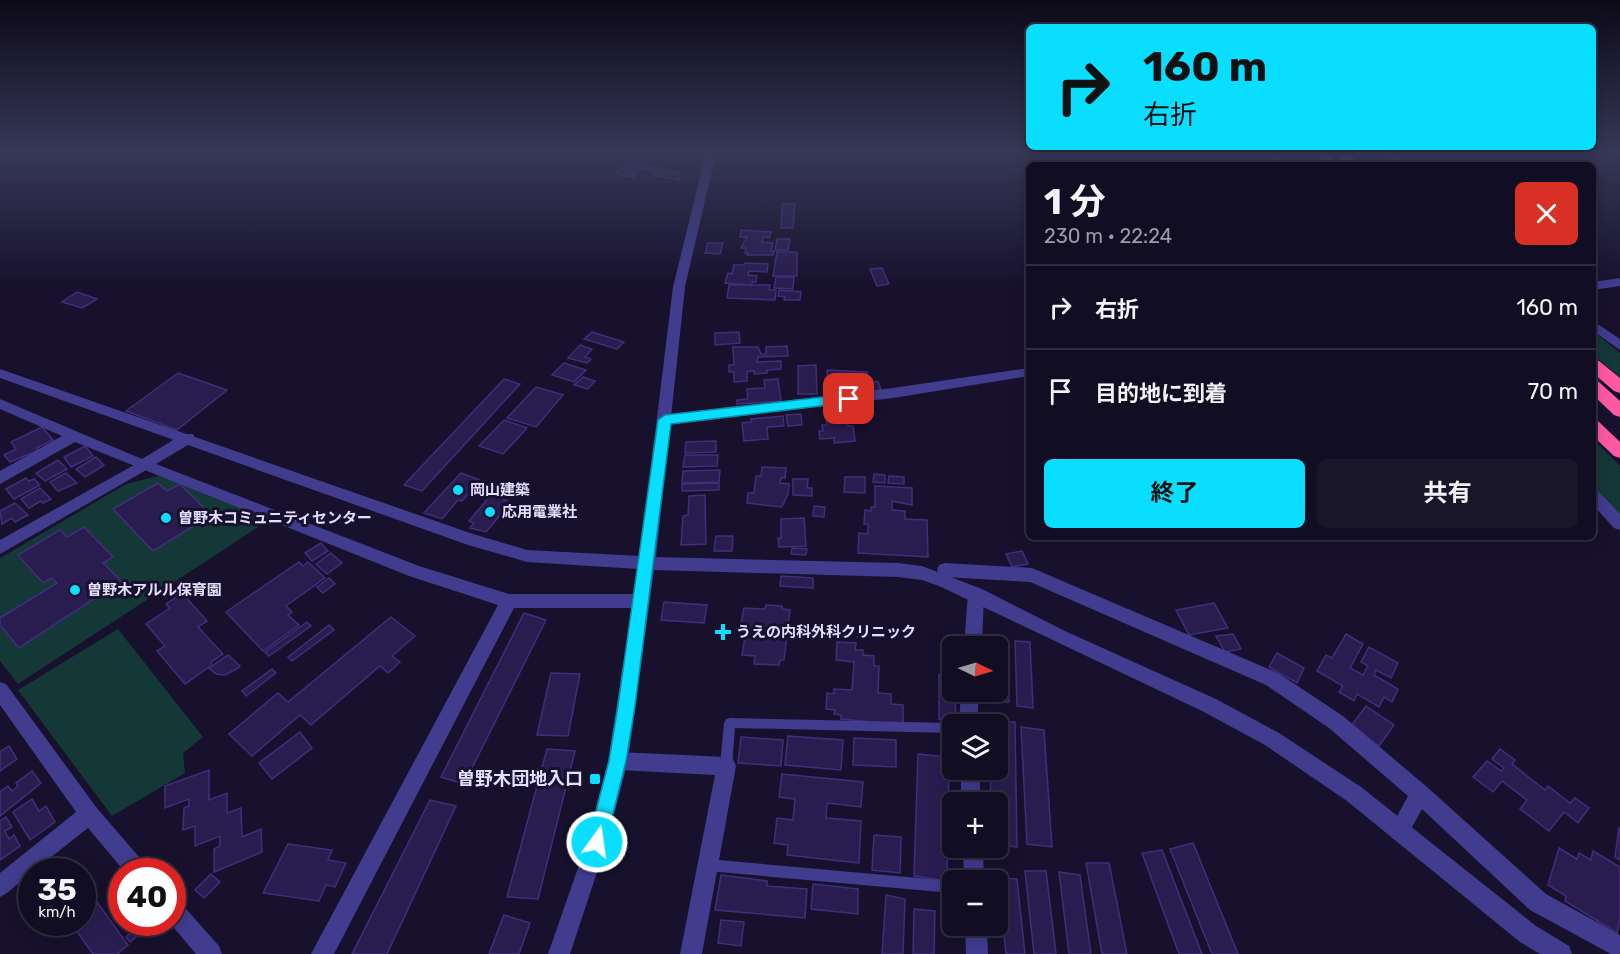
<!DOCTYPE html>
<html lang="ja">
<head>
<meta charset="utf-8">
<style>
	:root { --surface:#110d22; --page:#1a162a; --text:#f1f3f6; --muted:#9c9ca5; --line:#302d40; --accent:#0adeff }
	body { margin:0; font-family:Rubik,"Noto Sans JP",sans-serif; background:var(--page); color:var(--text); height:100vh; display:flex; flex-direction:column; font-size:22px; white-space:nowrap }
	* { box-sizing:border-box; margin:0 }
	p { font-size:20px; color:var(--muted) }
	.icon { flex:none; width:33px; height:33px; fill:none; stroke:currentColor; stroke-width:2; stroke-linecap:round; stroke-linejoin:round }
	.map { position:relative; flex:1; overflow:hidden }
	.side { position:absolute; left:1026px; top:162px; width:570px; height:378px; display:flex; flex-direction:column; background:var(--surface); border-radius:9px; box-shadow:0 3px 15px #0003,0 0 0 2px var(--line) }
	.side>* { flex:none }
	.top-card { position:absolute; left:1026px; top:24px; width:570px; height:126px; border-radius:9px; box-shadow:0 3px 15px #0003,0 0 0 2px var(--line); background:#0adeff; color:#111; overflow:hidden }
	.needle { width:39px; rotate:95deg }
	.buttons { position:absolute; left:942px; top:636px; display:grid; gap:12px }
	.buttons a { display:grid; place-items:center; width:66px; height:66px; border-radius:9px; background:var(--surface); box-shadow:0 3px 15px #0003,0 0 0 2px var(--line); font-size:30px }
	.speed { position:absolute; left:18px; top:858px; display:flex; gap:12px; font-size:30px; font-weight:700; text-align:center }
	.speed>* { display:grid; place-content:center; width:78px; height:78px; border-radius:50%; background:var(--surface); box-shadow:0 3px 15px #0003,0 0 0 2px var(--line); line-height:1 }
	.speed small { font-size:15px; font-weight:400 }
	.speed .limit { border:9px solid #d22; background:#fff; color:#111 }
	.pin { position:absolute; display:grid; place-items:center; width:51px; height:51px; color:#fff; margin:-26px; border-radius:12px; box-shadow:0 3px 9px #0006 }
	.me { position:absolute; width:66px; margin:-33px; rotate:14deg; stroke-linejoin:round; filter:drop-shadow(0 0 4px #0008) }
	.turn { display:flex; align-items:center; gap:21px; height:126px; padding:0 18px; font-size:27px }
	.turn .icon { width:78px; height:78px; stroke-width:2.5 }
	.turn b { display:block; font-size:42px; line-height:51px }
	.round { display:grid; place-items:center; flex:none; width:63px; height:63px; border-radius:9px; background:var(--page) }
	.overview { display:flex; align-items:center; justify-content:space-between; height:102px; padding:0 18px }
	h1 { font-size:36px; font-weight:700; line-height:45px }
	.cta { display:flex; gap:12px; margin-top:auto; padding:12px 18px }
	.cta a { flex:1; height:69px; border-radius:9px; background:var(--accent); color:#111; font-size:24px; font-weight:700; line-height:69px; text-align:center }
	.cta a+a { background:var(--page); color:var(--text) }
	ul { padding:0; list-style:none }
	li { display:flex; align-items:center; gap:18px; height:84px; padding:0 18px; border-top:2px solid var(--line) }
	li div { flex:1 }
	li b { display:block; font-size:22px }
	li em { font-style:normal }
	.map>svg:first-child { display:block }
	.green { fill:#143838 }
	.building { fill:#291d4f; stroke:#402e7b; stroke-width:1.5 }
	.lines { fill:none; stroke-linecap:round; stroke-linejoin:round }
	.service { fill:#413c8d; fill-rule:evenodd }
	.minor { fill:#413c8d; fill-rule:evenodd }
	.tertiary { fill:#413c8d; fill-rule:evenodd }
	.motorway { fill:#ff59a3; fill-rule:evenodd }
	.route { fill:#0adeff; stroke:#0690a6; stroke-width:1.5 }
	.poi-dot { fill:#0adeff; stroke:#17112d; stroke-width:2 }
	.labels { text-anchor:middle; stroke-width:6; stroke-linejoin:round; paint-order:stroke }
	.poi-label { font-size:15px; font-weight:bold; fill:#e3deff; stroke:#17112d; text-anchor:start }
	.near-poi-label { font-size:18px; font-weight:bold; fill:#e3deff; stroke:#17112d; text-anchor:end }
</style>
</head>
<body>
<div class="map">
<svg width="1620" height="954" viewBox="0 0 1620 954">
	<rect width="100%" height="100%" fill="#17112d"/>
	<!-- green -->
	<g class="green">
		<path d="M1354 153H1379L1393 165H1367Z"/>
		<path d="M1593 331 1620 353V377L1593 355Z"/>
		<path d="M1593 439 1620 466V518L1593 489Z"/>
		<path d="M162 475 272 518 18 684 0 661V558L126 484Z"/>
		<path d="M118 629 203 737 183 753 185 773 112 816 18 690Z"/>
	</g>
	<!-- building -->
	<g class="building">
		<path d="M630 162 656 168 653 171 640 168 633 175 636 176 634 178 616 174Z"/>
		<path d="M658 169 680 173 679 180 652 175Z"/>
		<path d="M782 204H795L793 228H781Z"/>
		<path d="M741 230 771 232 769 238 763 237 762 242 773 243 771 251H774L773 255H747L748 253H745L746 248H741L747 237H740Z"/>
		<path d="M777 239H790L788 250H775Z"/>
		<path d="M708 243H723L720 254 705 253Z"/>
		<path d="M777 252H797V276H773Z"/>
		<path d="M745 263 768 264 767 272 749 271 748 275 757 276 756 282H752V285L725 283 728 273 732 274 734 265H744Z"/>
		<path d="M882 268 889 284 877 286 870 269Z"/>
		<path d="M776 277H794L793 289 774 288Z"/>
		<path d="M729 285H770L769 290H776L775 300 727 298Z"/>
		<path d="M779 290 801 292 800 300H784L785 297 778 296Z"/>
		<path d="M77 292 97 299 82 308 62 302Z"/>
		<path d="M592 332 624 342 617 349 584 339Z"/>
		<path d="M739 332 740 343 715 345V333Z"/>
		<path d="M580 345 592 349 585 357 591 359 587 363 568 358Z"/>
		<path d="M787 346 788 356 758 357 757 362 781 361V369L767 370V373L754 374V371H747V381L734 382V372H729V365H734L733 347H758L761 354H766V347Z"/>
		<path d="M564 363 586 370 574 382 552 375Z"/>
		<path d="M816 365 817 394H798V366Z"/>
		<path d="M827 370 867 372 868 381H862V389H828Z"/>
		<path d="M178 373 227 390 177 430 126 411Z"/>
		<path d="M583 377 595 381 588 389 574 385Z"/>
		<path d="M504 379 520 384 422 491 404 485Z"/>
		<path d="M778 379 781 401 737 404V400L748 399 747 389 765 388 764 380Z"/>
		<path d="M878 381 881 390 868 391 865 383Z"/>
		<path d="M536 387 563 395 536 427 507 418Z"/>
		<path d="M851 410 853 420H847L848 426H853L855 441 834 443V438L820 439 819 431H823L822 425H827L826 411Z"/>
		<path d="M801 414 802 425 788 426 786 415Z"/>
		<path d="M783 416 784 426 767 427 768 439 744 441 742 423 751 422V419Z"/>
		<path d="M504 420 527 428 503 454 479 446Z"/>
		<path d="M42 427 53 440 37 448 39 450 10 462 4 455 16 449 11 442Z"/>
		<path d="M716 441V452L685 453 686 442Z"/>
		<path d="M85 446 93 456 71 467 64 457Z"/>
		<path d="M685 455H718L717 466 683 467Z"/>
		<path d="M96 457 104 465 85 477 76 469Z"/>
		<path d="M58 460 67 469 45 481 36 473Z"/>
		<path d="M762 467 786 468 785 478H781L780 483 789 484 788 494 782 507 747 503 748 493H754L756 476H761Z"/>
		<path d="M720 470 719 482 682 483 683 471Z"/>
		<path d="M66 473 77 483 58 491 50 482Z"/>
		<path d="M461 473 480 480 462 501 458 500 442 519 424 513Z"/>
		<path d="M874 474 885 475V483L873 482Z"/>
		<path d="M889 476 904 477V484L888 483Z"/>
		<path d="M845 477H865V493L844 492Z"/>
		<path d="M26 478 29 481 34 479 40 485 14 499 6 489Z"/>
		<path d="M793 479H808L807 488H812V496L793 495Z"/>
		<path d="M158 483 167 491 180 484 211 515 153 551 113 509Z"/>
		<path d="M719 483V490L682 491V484Z"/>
		<path d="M875 486 912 488V505L892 501V510L905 511V519L927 520 928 557 858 553 859 533 868 534V524H864L865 510 871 511V507H875Z"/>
		<path d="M40 488 51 499 43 503 41 501 29 508 21 499Z"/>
		<path d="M491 495 511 502 486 532 470 528 474 523 469 521Z"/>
		<path d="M705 495 706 544 681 545 683 516 688 515 689 496Z"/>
		<path d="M15 503 28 515 15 522 12 518 2 524 0 511Z"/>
		<path d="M814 506 825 507 824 517 813 516Z"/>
		<path d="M804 518 806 546 779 547 778 538H781V519Z"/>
		<path d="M84 527 113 557 103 563 121 581 19 648 0 625V618L57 583 52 578 43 583 18 555 60 530 67 537Z"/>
		<path d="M716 536H733L732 551H714Z"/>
		<path d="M321 543 328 551 312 561 305 553Z"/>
		<path d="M792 548 807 549 806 555 791 554Z"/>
		<path d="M1022 551 1028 564 1012 567 1006 554Z"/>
		<path d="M331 553 342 563 327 574 316 564Z"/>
		<path d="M299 562 303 566 308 562 325 578 286 606 292 612 288 615 299 625 263 651 226 612Z"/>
		<path d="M781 576 813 578V588L780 586Z"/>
		<path d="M329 578 335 584 323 593 317 587Z"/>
		<path d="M182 593 207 621 198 627 223 654 211 662 212 665 185 684 157 651 165 646 146 624 170 608 166 604Z"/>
		<path d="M664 602 707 605 704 623 661 620Z"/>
		<path d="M1214 603 1228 628 1189 635 1176 610Z"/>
		<path d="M766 605 782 606V609L790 610 784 660H780L779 665 754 664 755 656 742 655 746 630 740 629 744 608 765 609Z"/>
		<path d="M524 613 546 620 464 784 441 777Z"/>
		<path d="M391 617 415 636 392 656 400 662 388 673 380 666 311 725 300 715 252 756 229 734 278 693 288 702Z"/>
		<path d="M307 622 311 626 269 656 265 652Z"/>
		<path d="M329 625 334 630 292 661 288 657Z"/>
		<path d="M1233 634 1241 649 1225 652 1216 636Z"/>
		<path d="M1346 634 1363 644 1350 668 1363 675 1368 666 1361 662 1369 647 1398 663 1391 678 1376 670 1374 675 1398 689 1392 702 1384 697 1379 707 1357 694 1354 701 1339 692 1343 686 1317 671 1326 655 1332 658Z"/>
		<path d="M990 636 1005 637 1009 702 992 701V692H998V646H990Z"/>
		<path d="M1015 641 1030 642 1033 708 1017 706Z"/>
		<path d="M837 642 856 643 855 650H863V655L874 656V666H879L878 693 891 694V704L903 705V725L841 719V715L834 714 835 710 826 709 827 693 834 694V689L852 690 854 662 836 660Z"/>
		<path d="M1277 653 1304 668 1297 683 1269 667Z"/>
		<path d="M228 655 240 666 237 669 225 675 216 674 209 668Z"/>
		<path d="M272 669 276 673 246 696 242 691Z"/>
		<path d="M551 673 580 674 568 736 537 735Z"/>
		<path d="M939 674 952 675V692H955L956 721 939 719Z"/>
		<path d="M1366 706 1394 725 1379 746 1351 726Z"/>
		<path d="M990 722H1015L1017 847 998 845V802H991L990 770H998V724H990Z"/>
		<path d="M1021 727 1044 730 1052 847 1027 844Z"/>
		<path d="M300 732 312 748 272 779 259 763Z"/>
		<path d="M788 736 843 740 841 770 785 765Z"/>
		<path d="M741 737 783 740 781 766 738 763Z"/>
		<path d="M854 738 896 740V767L853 765Z"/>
		<path d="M9 746 17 759 0 771V752Z"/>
		<path d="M547 749 575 751 538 899 507 897Z"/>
		<path d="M1500 749 1515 760 1512 764 1545 790 1548 786 1570 803 1575 798 1589 808 1578 823 1564 812 1549 831 1520 809 1527 800 1502 781 1493 792 1473 777 1487 761 1501 771 1504 768 1492 759Z"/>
		<path d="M918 754 949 757 947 881 914 876Z"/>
		<path d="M209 770V800L227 793V813L241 808 242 837 261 829 262 852 214 872V849L220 846V836L195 846V826L183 830 184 808 189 806V799L165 808V786Z"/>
		<path d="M32 771 41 783 0 816V792L8 786 12 791 18 786 16 783Z"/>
		<path d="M782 774 863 782 861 807 827 803 826 818 861 821 859 863 787 855 788 845 774 843 777 818 793 820 795 799 779 797Z"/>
		<path d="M32 799 39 811 46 806 55 822 30 840 13 812Z"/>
		<path d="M430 800 456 806 387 954H352Z"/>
		<path d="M6 817 12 827 5 831 9 839 14 835 20 846 0 860V821Z"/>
		<path d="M1619 828H1620V860L1615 857Z"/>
		<path d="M874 835 901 837 900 873 872 870Z"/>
		<path d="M1193 843 1238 954H1212L1170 849Z"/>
		<path d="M288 844 332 850 328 860 346 863 335 887 326 885 319 901 263 893Z"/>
		<path d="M1559 848 1577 859 1579 853 1591 860 1593 851 1620 867V919L1617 933 1565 901 1566 896 1548 885Z"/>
		<path d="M1162 850 1202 954H1179L1142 853Z"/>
		<path d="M1086 863H1109L1127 954H1102Z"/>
		<path d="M1025 871H1046L1056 954H1034Z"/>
		<path d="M1059 872 1080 875 1091 954H1069Z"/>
		<path d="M211 874 220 882 204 898 195 890Z"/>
		<path d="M721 875 767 881V886L807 889 805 918 715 910Z"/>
		<path d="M998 878 1017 879 1025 954H1006Z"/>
		<path d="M813 884 858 889V914L811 909Z"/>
		<path d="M92 895 128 945 117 954H93L70 922H82V903Z"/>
		<path d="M886 895 905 899 903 954H882Z"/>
		<path d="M914 909 935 911 934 954H913Z"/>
		<path d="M504 915 530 923 519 954H489Z"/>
		<path d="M721 920 744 922 741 946 718 943Z"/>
		<path d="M143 922 148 927 130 942 126 937Z"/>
	</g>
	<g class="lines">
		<!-- service -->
		<g class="service">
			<path d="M730 718 952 723 956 724H952V733L735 728 732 766 730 770 726 772 722 770 720 766 724 723 726 719Z"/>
			<path d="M707 859 952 881V893L707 871 703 869 701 865 703 861Z"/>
		</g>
		<!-- minor -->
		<g class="minor">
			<path d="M1267 153H1277L1288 165H1277Z"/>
			<path d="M1382 153H1393L1406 165H1395Z"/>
			<path d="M1620 278V286L1593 290V282Z"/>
			<path d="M1593 321 1620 339V350L1593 331Z"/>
			<path d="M1029 368V376L893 398 665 425 658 420 665 415 893 388Z"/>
			<path d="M0 399 142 459 183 434H193L195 438 193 442 156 464 419 566 509 594H642L648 596 650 601 648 606 642 608H514L334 954H311L498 605 409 576 75 442 0 484V471L62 436 0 409Z"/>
			<path d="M1593 489 1598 491 1620 514V530L1614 528 1593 505Z"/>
			<path d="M945 563 1032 568 1278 673 1343 716 1427 787 1546 894 1620 935V954H1611L1530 910 1422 809 1406 838 1399 841 1392 838 1389 831 1408 796 1329 728 1266 685 1030 582 945 577 939 575 937 570 939 565Z"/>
			<path d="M976 587 982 589 984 594 982 646H964L968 594 970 589Z"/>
			<path d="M0 682 6 684 96 807 146 865 149 872H125L88 828 32 872 7 893 0 897V873L76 812 0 705Z"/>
			<path d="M961 692H979L977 724H959Z"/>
			<path d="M618 752 726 757 733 759 736 766 702 954H680L715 775 618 770 611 768 608 761 611 754Z"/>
			<path d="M961 770H979L981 802H961Z"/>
			<path d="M963 848H983L984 880H964Z"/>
			<path d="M172 899 180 902 219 946 222 954H196L169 922H172Z"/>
			<path d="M965 926H987L988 954H966Z"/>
		</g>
		<!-- tertiary -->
		<g class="tertiary">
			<path d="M706 153H716L685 287 656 557 898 563 922 566 982 589 1067 632 1216 699 1279 733 1361 787 1536 926 1569 946 1572 954H1540L1520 942 1347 801 1265 745 1202 711 939 586 922 580 898 577 654 570 628 761 607 842 570 954H548L587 842 608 761 638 569 527 562 468 545 0 378V369L470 533 527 550 640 556 673 287Z"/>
			<path d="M143 460 148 461 150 465 148 469 0 554V540Z"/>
		</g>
		<!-- motorway -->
		<g class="motorway">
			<path d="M1315 153H1328L1340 165H1327Z"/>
			<path d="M1335 153H1348L1360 165H1347Z"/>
			<path d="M1593 360 1599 361 1620 378V393L1614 391 1593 373Z"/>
			<path d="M1593 380 1599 382 1620 401V417L1614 415 1593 395Z"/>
			<path d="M1593 420 1599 422 1620 442V458L1614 456 1593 436Z"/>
		</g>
	</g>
	<!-- sky -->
	<linearGradient id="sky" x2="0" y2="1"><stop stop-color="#0d0919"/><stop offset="0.53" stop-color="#363857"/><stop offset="1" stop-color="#363857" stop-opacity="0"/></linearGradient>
	<rect width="1620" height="286" fill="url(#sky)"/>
	<!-- route -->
	<path class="route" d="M849 394 855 399 853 402 671 424 635 706 626 761 606 842 604 849 597 851 591 849 588 842 609 761 618 706 658 420 665 415Z"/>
	<!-- markers -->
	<g class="poi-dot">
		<circle cx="458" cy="490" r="6"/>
		<circle cx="490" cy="512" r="6"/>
		<circle cx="166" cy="518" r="6"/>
		<circle cx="75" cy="590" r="6"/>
		<path d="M720 623h6v6h6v6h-6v6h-6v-6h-6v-6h6z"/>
		<rect x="589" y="773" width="12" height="12" rx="3"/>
	</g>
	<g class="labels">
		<!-- poi labels -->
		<g class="poi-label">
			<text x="470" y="495">岡山建築</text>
			<text x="502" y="517">応用電業社</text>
			<text x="178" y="523">曽野木コミュニティセンター</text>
			<text x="87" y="595">曽野木アルル保育園</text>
			<text x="736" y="637">うえの内科外科クリニック</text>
		</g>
		<!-- near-poi labels -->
		<g class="near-poi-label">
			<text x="583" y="785">曽野木団地入口</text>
		</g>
	</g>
</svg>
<div class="buttons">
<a><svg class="needle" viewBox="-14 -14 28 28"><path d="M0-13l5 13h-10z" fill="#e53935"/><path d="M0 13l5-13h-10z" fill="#9c9ca5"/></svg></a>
<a><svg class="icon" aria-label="layers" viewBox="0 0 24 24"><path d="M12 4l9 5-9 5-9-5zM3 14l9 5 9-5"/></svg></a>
<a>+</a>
<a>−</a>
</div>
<div class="speed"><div>35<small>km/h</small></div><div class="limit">40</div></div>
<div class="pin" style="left:849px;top:399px;background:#d93025"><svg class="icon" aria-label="arrive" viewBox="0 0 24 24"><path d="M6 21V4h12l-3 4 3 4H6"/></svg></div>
<svg class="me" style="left:597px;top:842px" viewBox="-20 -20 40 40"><circle r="17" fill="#0adeff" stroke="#fff" stroke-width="3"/><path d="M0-11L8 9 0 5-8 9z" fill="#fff"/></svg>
<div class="top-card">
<div class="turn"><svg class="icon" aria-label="right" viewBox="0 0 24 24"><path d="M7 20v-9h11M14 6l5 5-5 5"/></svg><div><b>160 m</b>右折</div></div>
</div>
<section class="side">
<div class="overview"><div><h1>1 分</h1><p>230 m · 22:24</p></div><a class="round" style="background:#d93025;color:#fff"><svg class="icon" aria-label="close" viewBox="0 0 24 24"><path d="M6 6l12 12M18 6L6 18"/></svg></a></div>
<ul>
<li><svg class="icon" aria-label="right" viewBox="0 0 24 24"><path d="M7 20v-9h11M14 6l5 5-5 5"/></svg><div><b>右折</b></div><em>160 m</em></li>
<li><svg class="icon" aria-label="arrive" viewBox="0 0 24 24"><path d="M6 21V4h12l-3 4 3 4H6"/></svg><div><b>目的地に到着</b></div><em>70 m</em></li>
</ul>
<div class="cta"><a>終了</a><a>共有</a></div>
</section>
</div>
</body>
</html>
